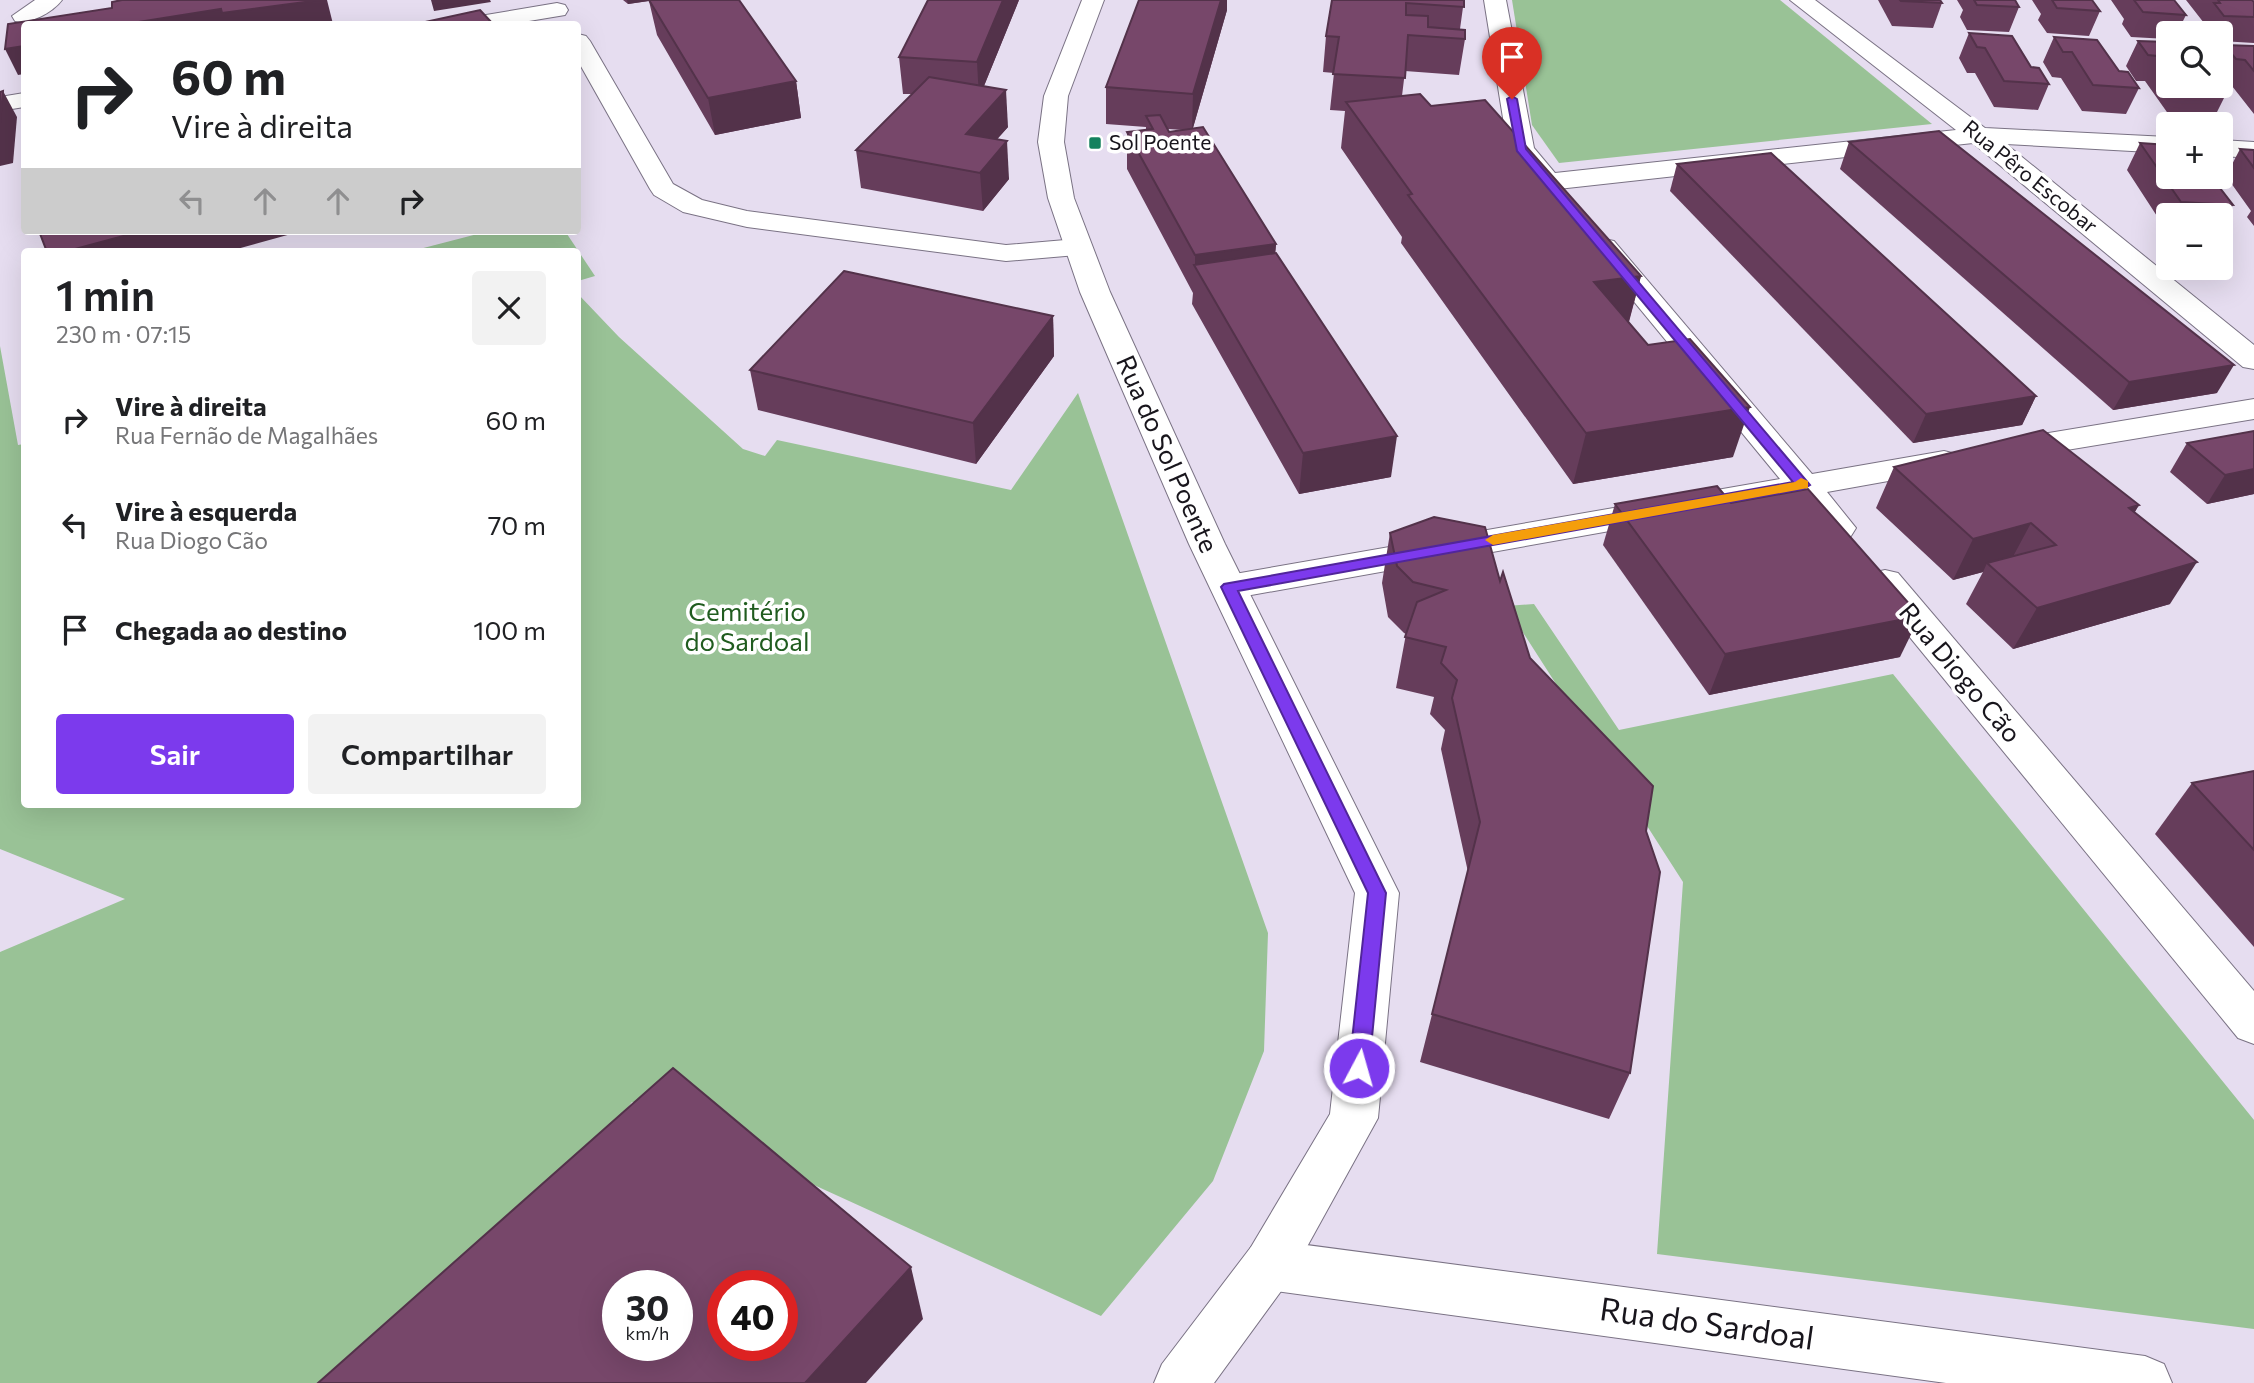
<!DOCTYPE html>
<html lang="pt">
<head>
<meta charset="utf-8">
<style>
	:root { --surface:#fff; --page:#f2f2f2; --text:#202124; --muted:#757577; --accent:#7c3aed }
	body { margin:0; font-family:Commissioner,sans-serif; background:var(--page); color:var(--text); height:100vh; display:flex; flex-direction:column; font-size:26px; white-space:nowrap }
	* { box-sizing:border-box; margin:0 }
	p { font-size:23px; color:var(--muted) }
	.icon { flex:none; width:38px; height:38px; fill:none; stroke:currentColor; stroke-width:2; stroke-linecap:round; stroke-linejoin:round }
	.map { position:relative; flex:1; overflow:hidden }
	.details { position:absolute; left:21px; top:248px; width:560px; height:560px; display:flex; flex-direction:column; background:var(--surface); border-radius:7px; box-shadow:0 7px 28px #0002 }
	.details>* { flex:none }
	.hud { position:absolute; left:21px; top:21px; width:560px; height:214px; border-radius:7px; box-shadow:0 7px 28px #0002; background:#fff; color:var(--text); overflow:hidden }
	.tools { position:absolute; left:2156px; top:21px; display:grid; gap:14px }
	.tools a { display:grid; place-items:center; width:77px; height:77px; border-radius:7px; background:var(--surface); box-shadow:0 7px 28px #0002; font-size:35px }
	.speed { position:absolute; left:602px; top:1270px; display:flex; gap:14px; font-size:35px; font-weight:700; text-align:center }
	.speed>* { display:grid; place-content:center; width:91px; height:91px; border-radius:50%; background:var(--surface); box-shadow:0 7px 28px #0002; line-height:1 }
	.speed small { font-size:18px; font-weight:400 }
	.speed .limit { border:10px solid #d22; background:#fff; color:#111 }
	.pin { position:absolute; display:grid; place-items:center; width:60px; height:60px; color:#fff; margin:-72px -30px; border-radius:50% 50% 50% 0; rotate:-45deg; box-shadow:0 0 7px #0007 }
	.pin .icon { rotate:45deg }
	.me { position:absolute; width:77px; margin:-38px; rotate:6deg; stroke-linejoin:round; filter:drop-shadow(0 0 5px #0008) }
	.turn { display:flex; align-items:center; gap:24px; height:147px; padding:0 35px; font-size:32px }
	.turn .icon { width:91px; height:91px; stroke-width:2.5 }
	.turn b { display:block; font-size:49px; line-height:60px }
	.lanes { display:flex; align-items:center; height:66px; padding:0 35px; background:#0003; justify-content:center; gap:35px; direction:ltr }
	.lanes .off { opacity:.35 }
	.round { display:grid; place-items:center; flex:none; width:74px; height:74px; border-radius:7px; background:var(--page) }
	.summary { display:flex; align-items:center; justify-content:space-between; height:119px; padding:0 35px }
	h1 { font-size:42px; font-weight:600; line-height:52px }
	.button { display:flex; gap:14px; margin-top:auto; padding:14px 35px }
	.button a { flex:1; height:80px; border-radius:7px; background:var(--accent); color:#fff; font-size:28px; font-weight:600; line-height:80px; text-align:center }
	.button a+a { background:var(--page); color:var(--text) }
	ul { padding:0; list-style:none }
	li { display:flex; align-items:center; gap:21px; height:105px; padding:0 35px }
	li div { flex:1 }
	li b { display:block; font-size:26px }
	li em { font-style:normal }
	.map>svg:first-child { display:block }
	.green { fill:#99c296 }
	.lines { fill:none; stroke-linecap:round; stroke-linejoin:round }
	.minor-casing { stroke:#7a7284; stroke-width:2 }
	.tertiary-casing { stroke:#7a7284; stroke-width:2 }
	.minor { fill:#fff; fill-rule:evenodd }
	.tertiary { fill:#fff; fill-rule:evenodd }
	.wall { fill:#663d5b; fill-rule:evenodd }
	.shaded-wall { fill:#53324a }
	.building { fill:#77476a; stroke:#53324a; stroke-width:2; fill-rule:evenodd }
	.route { fill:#7c3aed; stroke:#51269a; stroke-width:2 }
	.slow { fill:#f59e0b }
	.poi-dot { fill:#14815e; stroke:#fff; stroke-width:2.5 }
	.labels { text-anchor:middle; stroke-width:7; stroke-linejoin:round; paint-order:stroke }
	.far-poi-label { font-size:21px; fill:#18151c; stroke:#fff; text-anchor:start }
	.far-street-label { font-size:21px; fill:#18151c; stroke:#fff }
	.street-label { font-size:26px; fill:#18151c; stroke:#fff }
	.park-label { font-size:26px; fill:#205c1f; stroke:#fff }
	.near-street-label { font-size:32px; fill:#18151c; stroke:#fff }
</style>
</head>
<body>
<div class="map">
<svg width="2254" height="1383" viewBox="0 0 2254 1383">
	<rect width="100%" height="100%" fill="#e6ddf0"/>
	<!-- green -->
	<g class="green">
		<path d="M1512 0H1780L1932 124 1559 163 1532 125Z"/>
		<path d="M489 231H565L595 276 578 281V252H408Z"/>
		<path d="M578 294 619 337 743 449 765 456 777 440 1011 490 1078 393 1268 933 1264 1051 1213 1181 1101 1316 632 1102 408 1383H0V952L125 899 0 849V346L18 445 24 444V805H578Z"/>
		<path d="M1534 604 1619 730 1893 674 2254 1120V1329L1657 1254 1683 882 1506 606Z"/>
	</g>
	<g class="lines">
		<defs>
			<g id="minor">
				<path d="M35 0H62C53 12 30 25 15 21L12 16Z"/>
				<path d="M1484 0H1506L1534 148 1555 173 1956 130 1790 0H1815L1985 128 2168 137V153L2006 144 2254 345V369L2243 367 1973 143 1549 190 1540 188 1508 149Z"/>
				<path d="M557 3 565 5 568 10 565 15 511 24H463L466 19 474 17Z"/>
				<path d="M578 34 586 36 590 41 673 184 702 200 747 211 1006 245 1077 239 1087 241 1091 247 1087 253 1077 255 1006 261 747 227 683 212 654 195 650 189 578 61Z"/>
				<path d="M24 93V107L0 111V97Z"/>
				<path d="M2221 140 2254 142V158L2221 156Z"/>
				<path d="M1604 239 1614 241 1812 474 1944 451 1956 454 1961 461 1956 468 1944 471 1827 492 1856 528 1851 536C1823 543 1811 517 1795 498L1229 599 1216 596 1211 587 1216 578 1229 575 1780 479 1594 253 1590 247 1594 241Z"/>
				<path d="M2254 399V419L2007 460 1995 457 1991 450 1995 443 2007 440Z"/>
				<path d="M1885 570 1898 573 2254 991V1044L2238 1038 1872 591 1867 582 1872 573Z"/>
				<path d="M1269 1240 2145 1356 2164 1364 2172 1383H1946L1269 1290 1251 1283 1243 1265 1251 1247Z"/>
			</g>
			<path id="tertiary" d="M1082 0H1104L1068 96 1064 142 1074 198 1110 292 1225 544 1399 893 1378 1118 1287 1283 1214 1383H1154L1162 1364 1251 1247 1330 1114 1355 893 1189 544 1080 292 1048 198 1038 142 1044 96Z"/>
		</defs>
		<!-- minor casing -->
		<use href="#minor" class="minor-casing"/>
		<!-- tertiary casing -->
		<use href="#tertiary" class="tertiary-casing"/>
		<!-- minor -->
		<use href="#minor" class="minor"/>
		<!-- tertiary -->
		<use href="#tertiary" class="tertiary"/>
	</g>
	<!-- wall -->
	<g class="wall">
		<path d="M623 0H739L796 81 801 118 715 135 657 35 649 1 628 4Z"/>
		<path d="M1019 0 984 86 1008 127 997 139 1009 179 983 211 861 188 856 150 912 94H903L899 57Z"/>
		<path d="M1139 0H1227V10L1193 128 1276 244 1275 253 1391 477 1299 494 1192 304 1193 293 1127 169V132L1146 130V127L1106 124V87ZM1168 129 1183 130 1169 132Z"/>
		<path d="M1332 0H1464L1460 29 1465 39 1459 75 1405 71 1402 96 1431 106 1641 276 1629 322 1733 457 1573 484 1401 243 1402 237 1341 148 1345 111 1330 110 1334 73 1323 72 1326 36Z"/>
		<path d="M1878 0H1940L1942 3 1933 28 1892 26Z"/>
		<path d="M1957 0H2015L2019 7 2009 32 1967 30 1960 17 1963 10Z"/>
		<path d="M2032 0H2092L2100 11 2089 36 2047 33 2038 20 2041 14Z"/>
		<path d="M2111 0H2174L2186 15 2177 33H2168V39L2131 37 2122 24 2124 19Z"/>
		<path d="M2186 0H2252L2254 2V43L2221 41V33H2206L2202 27 2204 23Z"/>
		<path d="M1969 33 2031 67 2049 84 2038 110 1994 107 1975 73H1967L1959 58Z"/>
		<path d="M2054 37 2119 71 2139 88 2126 114 2082 111 2061 78 2052 77 2043 62Z"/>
		<path d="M2138 41 2168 42V86H2221L2227 92 2214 118 2169 115 2145 81H2136L2126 66Z"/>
		<path d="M2224 45 2254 46V114L2232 86 2223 85 2221 83V51Z"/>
		<path d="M1849 142 2217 393 2113 410 1840 169Z"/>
		<path d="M2140 143 2208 182 2233 205 2221 227V215H2168V230H2166L2127 170Z"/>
		<path d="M2240 149 2254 150V226L2247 217 2251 211 2226 176Z"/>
		<path d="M1677 164 2036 396 2022 425 1913 443 1670 191Z"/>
		<path d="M1053 316 1054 356 976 464 758 410 750 370Z"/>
		<path d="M2254 431V494L2207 504 2170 472 2187 443Z"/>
		<path d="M1894 467 2139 505 2134 513 2170 604 2013 649 1966 604 1983 572 1953 580 1876 508Z"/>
		<path d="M1731 503 1900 657 1709 695 1603 545 1615 504Z"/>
		<path d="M1390 533 1500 581 1530 658 1646 831 1630 1073 1609 1119 1420 1062 1468 872 1441 749 1445 730 1430 714 1434 697 1396 688 1406 634 1404 633 1388 617 1382 583Z"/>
		<path d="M2254 771V947L2155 834 2192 783Z"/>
	</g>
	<!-- shaded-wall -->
	<g class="shaded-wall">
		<path d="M320 0H327L333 24H126L221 9Z"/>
		<path d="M431 0H490L491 2 434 11Z"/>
		<path d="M627 0H655L628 4Z"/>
		<path d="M1003 0H1019L979 98 977 62Z"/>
		<path d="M1221 0H1227V10L1192 131 1193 94Z"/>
		<path d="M24 46V74L18 75 5 49Z"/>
		<path d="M796 81 801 118 715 135 708 98Z"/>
		<path d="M1006 90 1008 127 969 171 966 134Z"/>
		<path d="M3 91 17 117 13 163 0 166V123Z"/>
		<path d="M1007 141 1009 179 983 211 980 173Z"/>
		<path d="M142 231H302L226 252H64Z"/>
		<path d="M1276 244 1273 283 1195 266V255Z"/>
		<path d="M1641 276 1628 324 1594 282Z"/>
		<path d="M1053 316 1054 356 976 464 973 423Z"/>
		<path d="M2234 365 2217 393 2113 410 2129 382Z"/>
		<path d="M2036 396 2022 425 1913 443 1926 414Z"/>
		<path d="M1750 407 1733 457 1573 484 1586 433Z"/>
		<path d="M1397 436 1391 477 1299 494 1303 453Z"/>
		<path d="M2254 469V494L2207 504 2225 475Z"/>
		<path d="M2139 505 2114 547 2129 508Z"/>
		<path d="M2031 523 2009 564 1987 563 1983 572 1953 580 1973 539Z"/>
		<path d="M2197 562 2170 604 2013 649 2037 608Z"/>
		<path d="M1920 616 1900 657 1709 695 1725 654Z"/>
		<path d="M911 1267 923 1319 866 1383H805Z"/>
	</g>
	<!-- building -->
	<g class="building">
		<path d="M122 0H320L222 13 221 9 126 24H24V46L5 49 8 24 112 8V2Z"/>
		<path d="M649 0H739L796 81 708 98Z"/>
		<path d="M928 0H1003L977 62 899 57Z"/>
		<path d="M1139 0H1221L1193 94 1106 87Z"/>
		<path d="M1332 0H1464V7L1406 3V15L1428 16V27L1465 30V39L1408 35 1405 78 1333 74 1339 37 1326 36Z"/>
		<path d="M1900 0H1940L1942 3 1901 1Z"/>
		<path d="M1974 0H2015L2019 7 1977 5Z"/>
		<path d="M2052 0H2092L2100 11 2057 8Z"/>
		<path d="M2134 0H2174L2186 15 2143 12Z"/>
		<path d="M2218 0H2252L2254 2V17L2224 16 2214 3H2220Z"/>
		<path d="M480 10 493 24H416Z"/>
		<path d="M1969 33 2012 36 2031 67 2039 68 2049 84 2004 81 1985 48 1977 47Z"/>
		<path d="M2054 37 2097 40 2119 71 2128 72 2139 88 2093 85 2072 52H2063Z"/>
		<path d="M2138 41 2168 42V71L2157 56 2148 55Z"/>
		<path d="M2224 45 2254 46V71L2245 60 2236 59Z"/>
		<path d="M929 77 1006 90 966 134 1007 141 980 173 856 150Z"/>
		<path d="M2221 84 2227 92 2182 89 2179 86H2221Z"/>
		<path d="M3 91 0 123V92Z"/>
		<path d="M1420 94 1431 106 1485 100 1641 276 1594 282 1648 345 1690 339 1750 407 1586 433 1408 195 1412 194 1346 102Z"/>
		<path d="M1160 115 1169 132 1203 127 1276 244 1195 255 1127 132 1153 129 1146 116Z"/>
		<path d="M1939 131 2234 365 2129 382 1849 142Z"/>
		<path d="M2140 143 2168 145V177H2204L2208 182 2216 183 2233 205 2181 202Z"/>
		<path d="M2240 149 2254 150V168Z"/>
		<path d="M1771 153 2036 396 1926 414 1677 164Z"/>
		<path d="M39 231H142L64 252H47Z"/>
		<path d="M1276 253 1397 436 1303 453 1194 265Z"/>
		<path d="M844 271 1053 316 973 423 750 370Z"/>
		<path d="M2043 430 2139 505 2129 508 2197 562 2037 608 1987 563 2056 545 2031 523 1973 539 1894 467Z"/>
		<path d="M2254 431V469L2225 475 2187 443Z"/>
		<path d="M1717 486 1731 503 1808 489 1920 616 1725 654 1615 504Z"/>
		<path d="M1434 517 1485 527 1500 581 1503 572 1530 658 1653 786 1646 831 1660 872 1630 1073 1432 1014 1480 822 1452 698 1457 680 1441 663 1446 647 1405 637 1417 602 1446 590 1413 582 1397 566 1390 533Z"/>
		<path d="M2254 771V850L2192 783Z"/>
		<path d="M673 1068 911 1267 805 1383H318ZM618 1286H677V1346H618ZM723 1286H782V1346H723Z"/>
	</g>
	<!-- route -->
	<path class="route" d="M1512 96 1517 99 1526 149 1810 485 1803 489 1238 591 1386 893 1369 1068 1366 1074 1359 1077 1352 1074 1349 1068 1368 893 1221 587 1224 584 1793 482 1517 151 1507 99Z"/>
	<!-- slow -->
	<path class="slow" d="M1801 478 1808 481V488L1493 545 1485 540 1493 535 1795 482Z"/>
	<!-- markers -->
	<rect class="poi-dot" x="1088" y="136" width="14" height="14" rx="3.5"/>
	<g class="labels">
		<!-- far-poi labels -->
		<g class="far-poi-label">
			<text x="1109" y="150">Sol Poente</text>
		</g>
		<!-- far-street labels -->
		<g class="far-street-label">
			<text transform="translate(2030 177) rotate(39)" y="7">Rua Pêro Escobar</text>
		</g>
		<!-- street labels -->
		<g class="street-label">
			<text transform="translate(1167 454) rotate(66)" y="9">Rua do Sol Poente</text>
			<text transform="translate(1960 673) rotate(50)" y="9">Rua Diogo Cão</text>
		</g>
		<!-- park labels -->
		<g class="park-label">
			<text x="747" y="621">Cemitério<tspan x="747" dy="30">do Sardoal</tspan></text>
		</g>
		<!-- near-street labels -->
		<g class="near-street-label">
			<text transform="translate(1707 1324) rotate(8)" y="11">Rua do Sardoal</text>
		</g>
	</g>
</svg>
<div class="tools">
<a><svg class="icon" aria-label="search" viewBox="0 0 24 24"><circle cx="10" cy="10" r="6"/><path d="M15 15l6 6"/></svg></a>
<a>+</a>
<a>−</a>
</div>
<div class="speed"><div>30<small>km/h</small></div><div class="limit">40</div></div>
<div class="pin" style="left:1512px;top:99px;background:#d93025"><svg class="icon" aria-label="arrive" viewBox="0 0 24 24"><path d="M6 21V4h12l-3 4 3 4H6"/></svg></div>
<svg class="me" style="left:1359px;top:1068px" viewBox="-20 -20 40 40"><circle r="17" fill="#7c3aed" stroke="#fff" stroke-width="3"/><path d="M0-11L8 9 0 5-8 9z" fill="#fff"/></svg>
<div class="hud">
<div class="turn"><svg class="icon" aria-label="right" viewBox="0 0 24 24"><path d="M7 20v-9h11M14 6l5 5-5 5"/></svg><div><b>60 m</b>Vire à direita</div></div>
<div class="lanes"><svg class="icon off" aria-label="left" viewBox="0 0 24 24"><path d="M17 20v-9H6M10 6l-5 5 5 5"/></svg><svg class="icon off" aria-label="ahead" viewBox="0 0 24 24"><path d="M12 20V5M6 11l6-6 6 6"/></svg><svg class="icon off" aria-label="ahead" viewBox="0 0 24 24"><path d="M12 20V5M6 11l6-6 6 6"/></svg><svg class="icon" aria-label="right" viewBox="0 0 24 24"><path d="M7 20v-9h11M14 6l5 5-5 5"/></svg></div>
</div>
<section class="details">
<div class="summary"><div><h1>1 min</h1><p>230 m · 07:15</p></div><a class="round"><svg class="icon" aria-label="close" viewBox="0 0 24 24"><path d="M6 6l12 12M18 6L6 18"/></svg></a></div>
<ul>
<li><svg class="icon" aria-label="right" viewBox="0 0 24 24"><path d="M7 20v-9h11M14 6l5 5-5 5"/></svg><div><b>Vire à direita</b><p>Rua Fernão de Magalhães</p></div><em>60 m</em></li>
<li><svg class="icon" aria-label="left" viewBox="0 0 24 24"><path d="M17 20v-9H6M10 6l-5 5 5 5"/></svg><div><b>Vire à esquerda</b><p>Rua Diogo Cão</p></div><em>70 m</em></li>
<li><svg class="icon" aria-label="arrive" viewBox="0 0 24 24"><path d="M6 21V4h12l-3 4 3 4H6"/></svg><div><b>Chegada ao destino</b></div><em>100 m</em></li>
</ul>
<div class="button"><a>Sair</a><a>Compartilhar</a></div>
</section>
</div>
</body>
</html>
